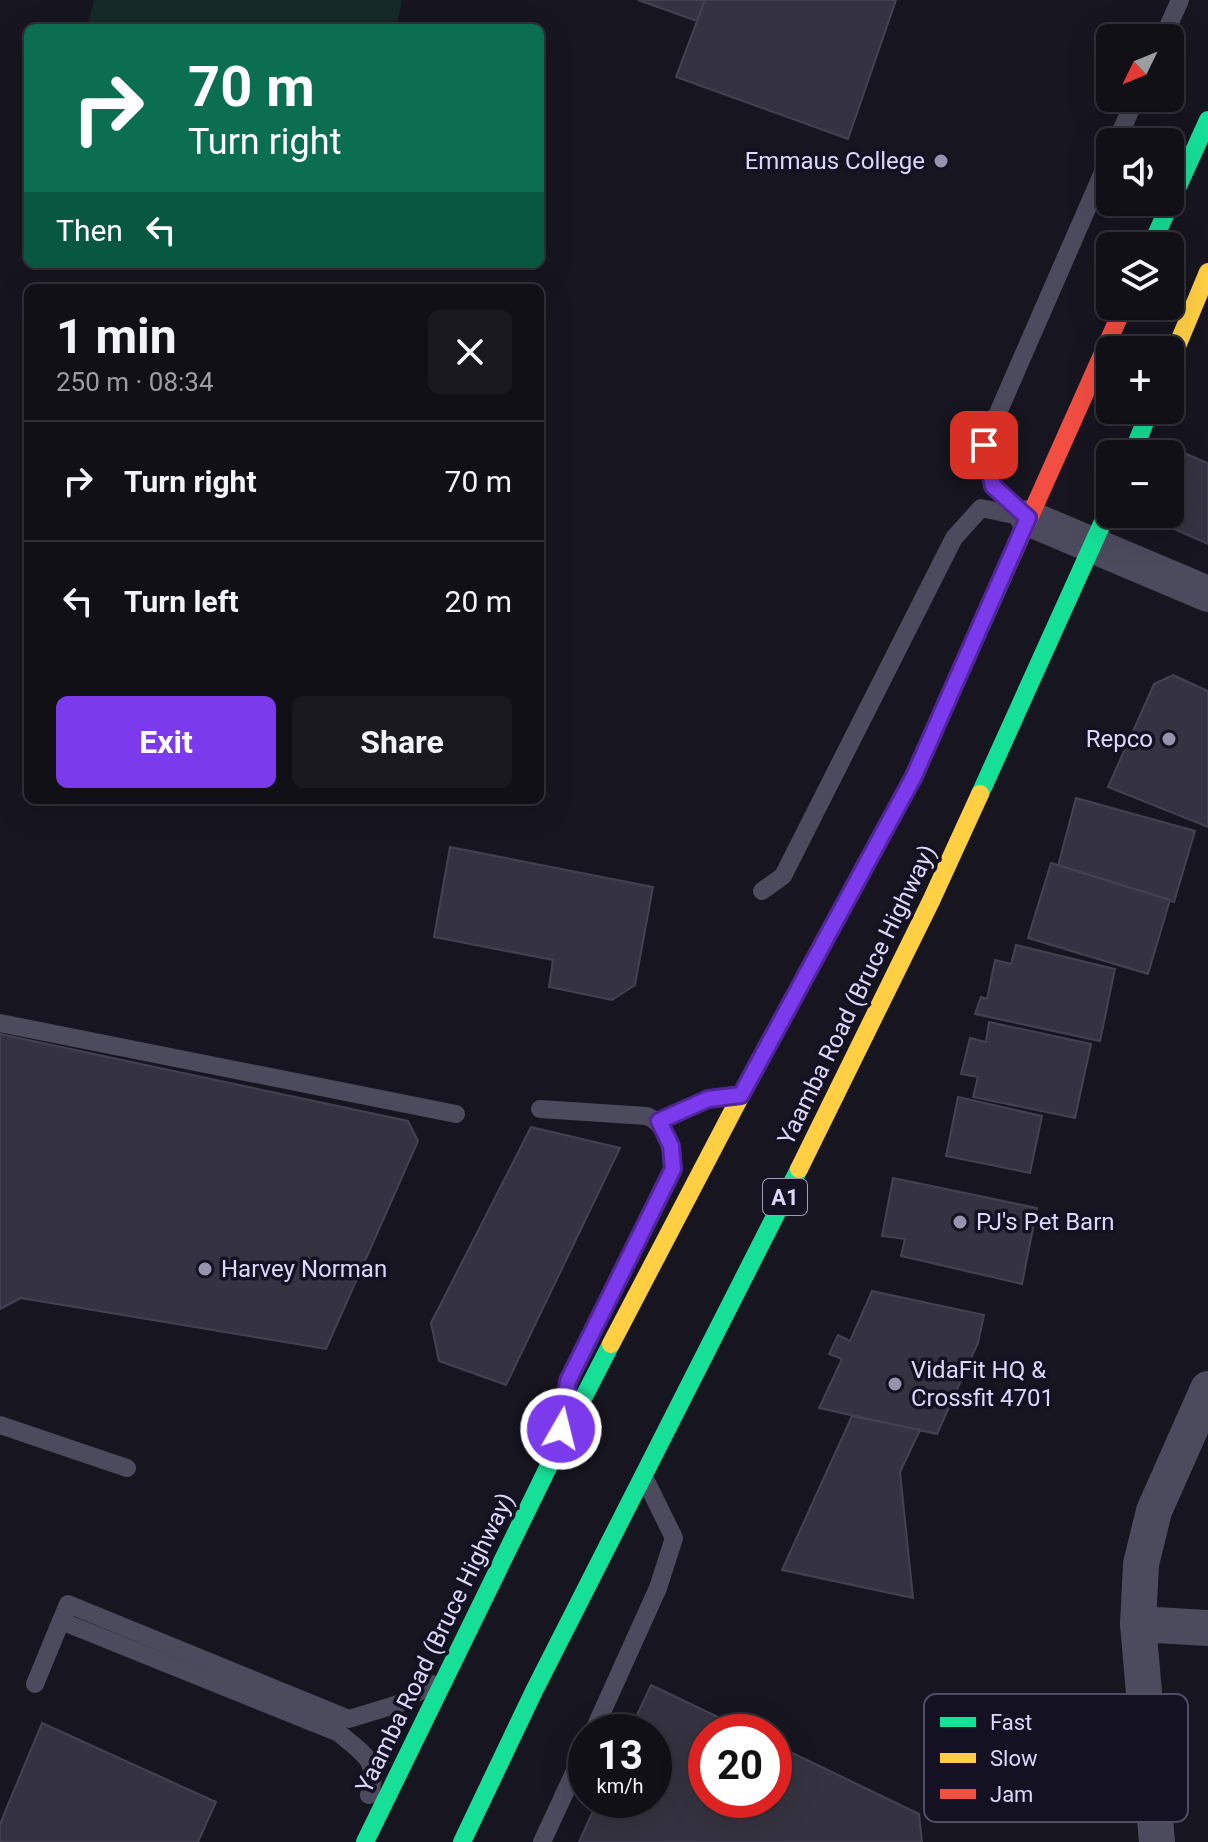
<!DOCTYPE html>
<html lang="en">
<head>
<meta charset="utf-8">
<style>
	:root { --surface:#111017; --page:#1a1920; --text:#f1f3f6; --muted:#9c9da1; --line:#303036; --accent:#7c3aed }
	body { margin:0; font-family:Roboto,sans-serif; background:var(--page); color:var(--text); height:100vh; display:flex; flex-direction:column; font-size:30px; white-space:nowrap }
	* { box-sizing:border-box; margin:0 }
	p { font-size:26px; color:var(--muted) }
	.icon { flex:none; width:44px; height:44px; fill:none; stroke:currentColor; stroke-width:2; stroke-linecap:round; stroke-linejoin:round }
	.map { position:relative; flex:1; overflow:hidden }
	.sheet { position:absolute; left:24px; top:284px; width:520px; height:520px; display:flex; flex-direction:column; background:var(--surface); border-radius:12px; box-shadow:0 8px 32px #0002,0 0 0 2px var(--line) }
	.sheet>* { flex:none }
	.banner { position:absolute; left:24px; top:24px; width:520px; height:244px; border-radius:12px; box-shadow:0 8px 32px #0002,0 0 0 2px var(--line); background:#0b6e4f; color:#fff; overflow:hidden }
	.needle { width:52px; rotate:227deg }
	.fabs { position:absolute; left:1096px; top:24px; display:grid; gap:16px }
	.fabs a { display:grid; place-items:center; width:88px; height:88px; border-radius:12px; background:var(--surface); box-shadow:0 8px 32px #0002,0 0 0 2px var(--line); font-size:40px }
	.speed { position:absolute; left:568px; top:1714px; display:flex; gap:16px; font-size:40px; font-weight:700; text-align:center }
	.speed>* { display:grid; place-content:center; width:104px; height:104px; border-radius:50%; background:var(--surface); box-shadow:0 8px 32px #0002,0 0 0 2px var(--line); line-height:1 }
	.speed small { font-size:20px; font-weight:400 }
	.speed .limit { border:12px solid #d22; background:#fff; color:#111 }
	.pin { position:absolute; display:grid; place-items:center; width:68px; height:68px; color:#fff; margin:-34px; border-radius:16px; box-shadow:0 4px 12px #0006 }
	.me { position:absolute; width:88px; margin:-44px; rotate:8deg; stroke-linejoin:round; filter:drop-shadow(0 0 6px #0008) }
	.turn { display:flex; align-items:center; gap:28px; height:168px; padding:0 32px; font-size:36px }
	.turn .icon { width:104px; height:104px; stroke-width:2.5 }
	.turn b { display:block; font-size:56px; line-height:68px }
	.then { display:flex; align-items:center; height:76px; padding:0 32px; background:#0003; gap:16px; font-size:30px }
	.round { display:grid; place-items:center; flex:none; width:84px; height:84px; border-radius:12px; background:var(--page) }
	.overview { display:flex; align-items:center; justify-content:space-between; height:136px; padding:0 32px }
	h1 { font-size:48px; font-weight:700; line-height:60px }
	.cta { display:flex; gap:16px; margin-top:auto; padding:16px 32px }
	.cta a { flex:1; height:92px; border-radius:12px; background:var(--accent); color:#fff; font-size:32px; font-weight:700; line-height:92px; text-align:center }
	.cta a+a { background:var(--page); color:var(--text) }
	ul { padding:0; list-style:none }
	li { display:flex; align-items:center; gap:24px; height:120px; padding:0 32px; border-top:2px solid var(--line) }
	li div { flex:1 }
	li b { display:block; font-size:30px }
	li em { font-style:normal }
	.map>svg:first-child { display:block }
	.green { fill:#152929 }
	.building { fill:#353341; stroke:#444152; stroke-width:2 }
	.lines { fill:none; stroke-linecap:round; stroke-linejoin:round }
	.lane { stroke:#4c4b5e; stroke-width:18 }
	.street { stroke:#4c4b5e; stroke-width:36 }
	.fast { stroke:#16e098; stroke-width:18 }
	.slow { stroke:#ffcf43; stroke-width:18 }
	.jam { stroke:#f24e42; stroke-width:18 }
	.route-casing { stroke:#51269a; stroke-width:20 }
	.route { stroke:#7c3aed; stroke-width:14 }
	.poi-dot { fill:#9694ad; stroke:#141123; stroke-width:3 }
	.labels { text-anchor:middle; stroke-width:7; stroke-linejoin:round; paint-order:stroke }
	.shield { fill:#141123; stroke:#9f9cba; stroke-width:2 }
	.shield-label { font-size:22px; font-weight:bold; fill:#dbd8fa }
	.poi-label { font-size:24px; fill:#dbd8fa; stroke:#141123; text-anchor:start }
	.street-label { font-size:24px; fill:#dbd8fa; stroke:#141123 }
	.key { fill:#141123; stroke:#504d64; stroke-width:2 }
	.key-label { font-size:22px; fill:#dbd8fa }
</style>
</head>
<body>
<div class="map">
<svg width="1208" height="1842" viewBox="0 0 1208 1842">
	<rect width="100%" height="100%" fill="#17151f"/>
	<!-- green -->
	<path class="green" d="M94 0H402L396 28H87Z"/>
	<!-- building -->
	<g class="building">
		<path d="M638 0H705L697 21Z"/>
		<path d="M705 0H896L848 139 676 77Z"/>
		<path d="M1186 454 1208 463V544L1156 521 1159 514H1170V490Z"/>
		<path d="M1173 675 1208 691V827L1108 787 1154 684Z"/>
		<path d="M1076 798 1195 831 1174 902 1058 866Z"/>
		<path d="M450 847 653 887 635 985 612 1000 549 987 553 960 434 937Z"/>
		<path d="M1051 863 1170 900 1148 974 1028 938Z"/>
		<path d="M1016 945 1115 969 1100 1041 975 1014 981 997 987 999 995 960 1011 964Z"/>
		<path d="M989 1022 1091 1044 1075 1118 973 1097 978 1077 961 1074 970 1038 986 1042Z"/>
		<path d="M0 1034 408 1121 418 1141 326 1349 21 1298 0 1309Z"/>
		<path d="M958 1097 1042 1116 1030 1173 946 1156Z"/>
		<path d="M531 1127 620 1148 506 1385 439 1361 431 1323Z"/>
		<path d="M893 1178 1037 1208 1022 1284 901 1256 905 1239 882 1236Z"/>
		<path d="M872 1291 984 1315 978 1343 937 1434 819 1408 842 1359 829 1354 838 1335 850 1341Z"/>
		<path d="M852 1416 920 1430 900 1472 913 1598 782 1570Z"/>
		<path d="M651 1685 749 1732H706V1800H774V1744L919 1814 922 1842H579L598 1800H654V1732H629Z"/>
		<path d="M42 1723 216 1802 198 1842H0V1824Z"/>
	</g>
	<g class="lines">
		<!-- lane -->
		<g class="lane">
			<path d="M1163 38 1180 0"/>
			<path d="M1116 142 1136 98"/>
			<path d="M1026 517 993 486 984 445 1110 156"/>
			<path d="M762 891 783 876 954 538 981 508 1028 518"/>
			<path d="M0 1023 456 1114"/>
			<path d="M540 1109 647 1116C668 1125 671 1147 673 1169L568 1381 567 1389"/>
			<path d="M659 1121 708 1099 739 1095"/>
			<path d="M0 1425 127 1468"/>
			<path d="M61 1621 339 1733C363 1754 381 1761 369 1795"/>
			<path d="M35 1684 68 1604 349 1719 398 1704 432 1684"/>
			<path d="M593 1732 658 1588 674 1538 646 1481"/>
			<path d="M542 1842 586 1747"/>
		</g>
		<!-- street -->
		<g class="street">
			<path d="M1028 518 1208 594"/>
			<path d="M1138 1624 1208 1628"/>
			<path d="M1157 1842 1138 1624 1141 1564 1154 1511 1208 1389"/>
		</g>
		<!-- fast -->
		<g class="fast">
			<path d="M1151 246 1208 120"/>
			<path d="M1132 454 1150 410"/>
			<path d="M980 794 1110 506"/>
			<path d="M761 1057 914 776 1002 579"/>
			<path d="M365 1842 558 1447 611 1344"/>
			<path d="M462 1842 534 1691 799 1169"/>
		</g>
		<!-- slow -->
		<g class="slow">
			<path d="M1170 363 1208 272"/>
			<path d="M799 1169 931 901 980 794"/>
			<path d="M611 1344 761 1057"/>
		</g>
		<!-- jam -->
		<path class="jam" d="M1002 579 1124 306"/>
	</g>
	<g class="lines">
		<defs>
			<path id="route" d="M561 1429 568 1381 673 1169 671 1146 659 1121 708 1099 741 1095 914 776 1028 518 993 486 984 445"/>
		</defs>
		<!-- route casing -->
		<use href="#route" class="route-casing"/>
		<!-- route -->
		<use href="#route" class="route"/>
	</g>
	<!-- markers -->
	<g class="poi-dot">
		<circle cx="941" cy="161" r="8"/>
		<circle cx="1169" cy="739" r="8"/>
		<circle cx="960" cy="1222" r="8"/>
		<circle cx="205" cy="1269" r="8"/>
		<circle cx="895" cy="1384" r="8"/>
	</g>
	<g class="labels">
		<!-- shield labels -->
		<rect class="shield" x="763" y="1179" width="44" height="36" rx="6"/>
		<g class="shield-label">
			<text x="785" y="1205">A1</text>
		</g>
		<!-- poi labels -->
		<g class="poi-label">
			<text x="925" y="169" text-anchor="end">Emmaus College</text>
			<text x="1153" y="747" text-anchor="end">Repco</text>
			<text x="976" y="1230">PJ's Pet Barn</text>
			<text x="221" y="1277">Harvey Norman</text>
			<text x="911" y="1378">VidaFit HQ &amp;<tspan x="911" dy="28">Crossfit 4701</tspan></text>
		</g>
		<!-- street labels -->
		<g class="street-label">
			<text transform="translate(857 995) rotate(-64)" y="8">Yaamba Road (Bruce Highway)</text>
			<text transform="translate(435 1643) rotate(-64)" y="8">Yaamba Road (Bruce Highway)</text>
		</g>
	</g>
	<!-- legend -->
	<rect x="924" y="1694" width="264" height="128" rx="12" class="key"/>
	<rect x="940" y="1717" width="36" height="10" fill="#16e098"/>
	<rect x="940" y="1753" width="36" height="10" fill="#ffcf43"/>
	<rect x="940" y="1789" width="36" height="10" fill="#f24e42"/>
	<g class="key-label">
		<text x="990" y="1730">Fast</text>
		<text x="990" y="1766">Slow</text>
		<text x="990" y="1802">Jam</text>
	</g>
</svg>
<div class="fabs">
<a><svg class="needle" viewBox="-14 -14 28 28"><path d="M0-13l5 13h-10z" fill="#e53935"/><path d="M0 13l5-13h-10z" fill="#9c9da1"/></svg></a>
<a><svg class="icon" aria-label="sound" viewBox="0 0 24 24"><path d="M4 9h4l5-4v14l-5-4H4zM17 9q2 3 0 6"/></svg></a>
<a><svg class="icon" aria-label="layers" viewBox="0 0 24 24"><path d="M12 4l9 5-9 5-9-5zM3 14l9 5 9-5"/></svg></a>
<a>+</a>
<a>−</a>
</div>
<div class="speed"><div>13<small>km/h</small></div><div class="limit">20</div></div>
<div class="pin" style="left:984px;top:445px;background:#d93025"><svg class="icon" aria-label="arrive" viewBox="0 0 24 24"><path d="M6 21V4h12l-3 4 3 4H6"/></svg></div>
<svg class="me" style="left:561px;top:1429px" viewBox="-20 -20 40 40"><circle r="17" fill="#7c3aed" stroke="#fff" stroke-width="3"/><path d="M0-11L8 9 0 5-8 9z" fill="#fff"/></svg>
<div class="banner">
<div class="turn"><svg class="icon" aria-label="right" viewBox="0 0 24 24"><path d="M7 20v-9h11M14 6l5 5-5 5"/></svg><div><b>70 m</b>Turn right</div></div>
<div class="then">Then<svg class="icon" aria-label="left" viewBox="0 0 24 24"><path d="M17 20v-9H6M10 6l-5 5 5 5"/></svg></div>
</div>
<section class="sheet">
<div class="overview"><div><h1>1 min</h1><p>250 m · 08:34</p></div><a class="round"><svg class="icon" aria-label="close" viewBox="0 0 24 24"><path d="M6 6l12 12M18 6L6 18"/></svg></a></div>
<ul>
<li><svg class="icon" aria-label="right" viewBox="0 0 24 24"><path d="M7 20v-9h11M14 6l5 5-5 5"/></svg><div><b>Turn right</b></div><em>70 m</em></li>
<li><svg class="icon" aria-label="left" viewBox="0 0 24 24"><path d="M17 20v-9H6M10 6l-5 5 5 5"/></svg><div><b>Turn left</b></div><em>20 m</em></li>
</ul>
<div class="cta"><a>Exit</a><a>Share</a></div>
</section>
</div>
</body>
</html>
